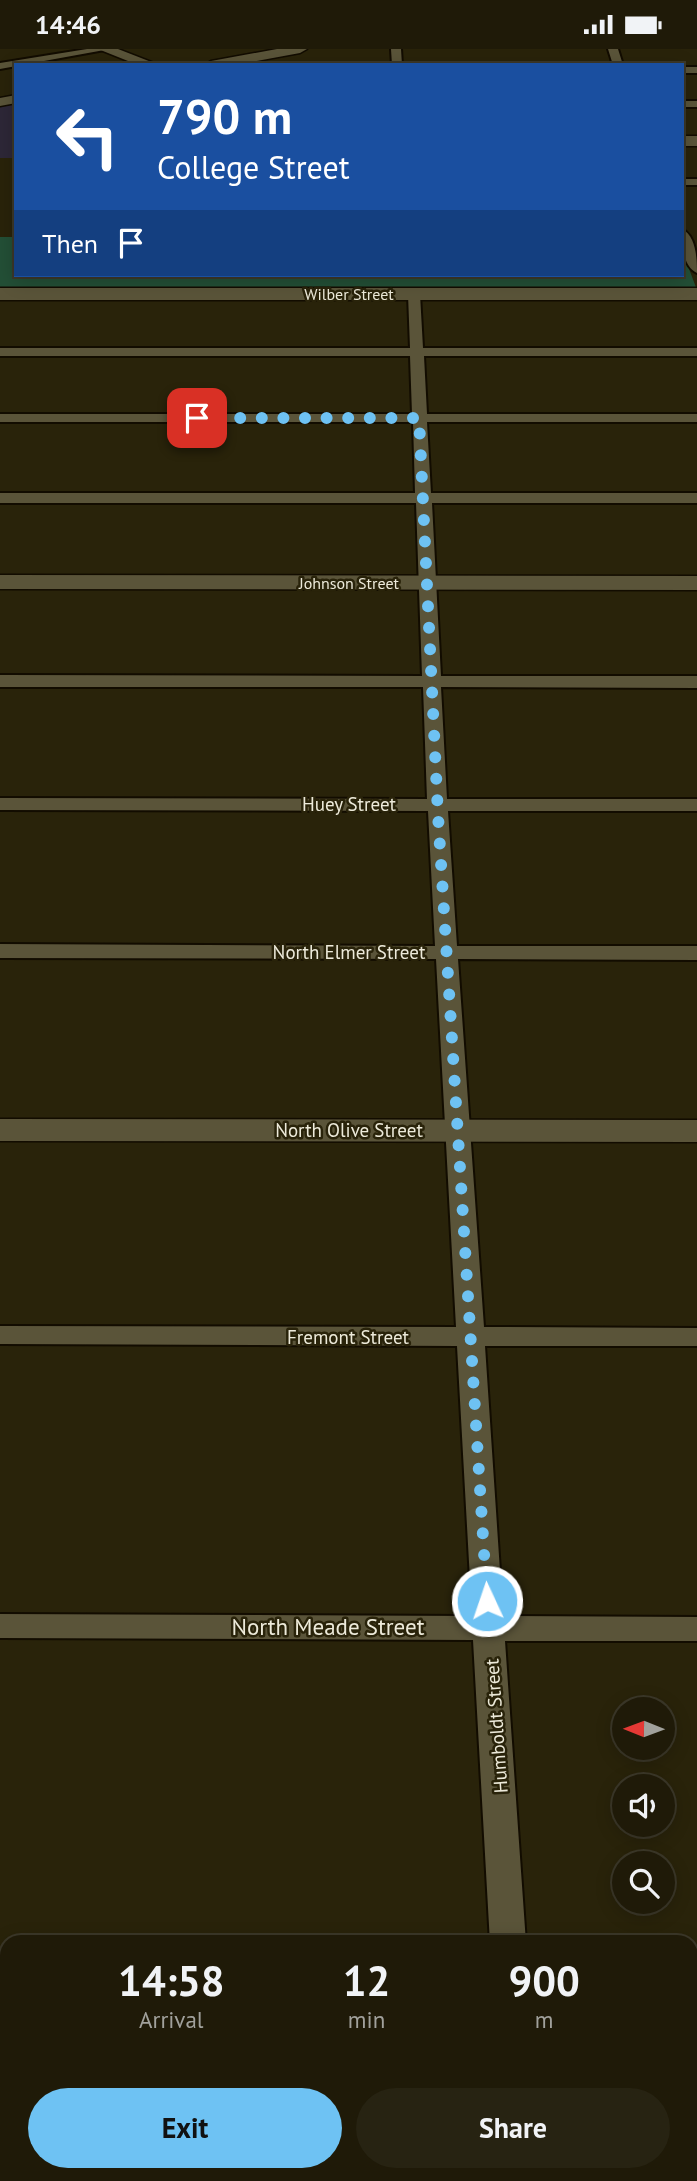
<!DOCTYPE html>
<html lang="en">
<head>
<meta charset="utf-8">
<style>
	:root { --surface:#1f1a08; --page:#272312; --text:#f1f3f6; --muted:#a1a19c; --line:#3c3829; --accent:#6ec2f3 }
	body { margin:0; font-family:"PT Sans",sans-serif; background:var(--page); color:var(--text); height:100vh; display:flex; flex-direction:column; font-size:26px; white-space:nowrap }
	* { box-sizing:border-box; margin:0 }
	p { font-size:23px; color:var(--muted) }
	.icon { flex:none; width:38px; height:38px; fill:none; stroke:currentColor; stroke-width:2; stroke-linecap:round; stroke-linejoin:round }
	.map { position:relative; flex:1; overflow:hidden }
	.details { position:absolute; left:0px; top:1886px; width:698px; height:247px; display:flex; flex-direction:column; background:var(--surface); border-radius:21px 21px 0 0; box-shadow:0 4px 18px #0003,0 0 0 2px var(--line) }
	.details>* { flex:none }
	.banner { position:absolute; left:14px; top:14px; width:670px; height:214px; border-radius:0px; box-shadow:0 4px 18px #0003,0 0 0 2px var(--line); background:#1a4fa0; color:#fff; overflow:hidden }
	.needle { width:46px; rotate:271deg }
	.tools { position:absolute; left:612px; top:1648px; display:grid; gap:14px }
	.tools a { display:grid; place-items:center; width:63px; height:63px; border-radius:50%; background:var(--surface); box-shadow:0 4px 18px #0003,0 0 0 2px var(--line); font-size:35px }
	.pin { position:absolute; display:grid; place-items:center; width:60px; height:60px; color:#fff; margin:-30px; border-radius:14px; box-shadow:0 4px 10px #0006 }
	.me { position:absolute; width:77px; margin:-38px; rotate:357deg; stroke-linejoin:round; filter:drop-shadow(0 0 5px #0008) }
	.turn { display:flex; align-items:center; gap:24px; height:147px; padding:0 28px; font-size:32px }
	.turn .icon { width:91px; height:91px; stroke-width:2.5 }
	.turn b { display:block; font-size:49px; line-height:60px }
	.then { display:flex; align-items:center; height:66px; padding:0 28px; background:#0003; gap:14px; font-size:26px }
	.eta { display:flex; justify-content:space-evenly; align-items:center; height:119px; text-align:center }
	.eta b { font-size:42px; font-weight:600; line-height:49px }
	.cta { display:flex; gap:14px; margin-top:auto; padding:14px 28px }
	.cta a { flex:1; height:80px; border-radius:42px; background:var(--accent); color:#111; font-size:28px; font-weight:600; line-height:80px; text-align:center }
	.cta a+a { background:var(--page); color:var(--text) }
	.status { display:flex; justify-content:space-between; align-items:center; height:49px; padding:0 35px; background:var(--surface); direction:ltr }
	.status svg { height:19px; fill:currentColor }
	.map>svg:first-child { display:block }
	.commercial { fill:#2d2737 }
	.green { fill:#234f36 }
	.lines { fill:none; stroke-linecap:round; stroke-linejoin:round }
	.street-casing { stroke:#120c00; stroke-width:4 }
	.secondary-casing { stroke:#120c00; stroke-width:3 }
	.street { fill:#5a5439; fill-rule:evenodd }
	.secondary { fill:#5a5439; fill-rule:evenodd }
	.route { stroke:#6ec2f3; stroke-width:12; stroke-dasharray:0 21.6 }
	.labels { text-anchor:middle; stroke-width:5; stroke-linejoin:round; paint-order:stroke }
	.far-street-label { font-size:16px; fill:#edeada; stroke:#29230a }
	.street-label { font-size:19px; fill:#edeada; stroke:#29230a }
	.near-street-label { font-size:23px; fill:#edeada; stroke:#29230a }
</style>
</head>
<body>
<div class="status"><b>14:46</b><svg viewBox="0 0 49 12"><path d="M0 12V9h3v3zM5 12V6h3v6zM10 12V3h3v9zM15 12V0h3v12zM26 1h20v11H26zM47 4h2v5h-2z"/></svg></div>
<div class="map">
<svg width="697" height="2132" viewBox="0 0 697 2132">
	<rect width="100%" height="100%" fill="#29230a"/>
	<!-- commercial -->
	<path class="commercial" d="M16 54V109H0V57Z"/>
	<!-- green -->
	<path class="green" d="M0 188H16V226H682L683 204 697 241H0Z"/>
	<g class="lines">
		<defs>
			<g id="street">
				<path d="M87 0H110L0 20V14Z"/>
				<path d="M391 0H401L402 16H392Z"/>
				<path d="M608 0H618L623 16H613Z"/>
				<rect x="682" y="18" width="15" height="6"/>
				<rect x="682" y="52" width="15" height="6"/>
				<rect x="682" y="130" width="15" height="6"/>
				<path d="M682 180C696 187 697 209 697 224 682 217 682 194 682 180Z"/>
				<path d="M414 241 420 245 423 299H697V307H424L427 365H697V373H427L431 444H697V454H432L441 627H697V639L441 638 447 750H697V762H448L457 897H697V911L458 910 484 1278 697 1279V1297H485L503 1567 697 1568V1592H505L526 1894H490L473 1591 0 1589V1565L472 1567 457 1297 0 1295V1277L456 1278 436 910 0 909V895L435 897 428 762 0 761V749L427 750 423 638H0V626L422 627 416 454H0V444H415L413 373H0V365H412L410 307H0V299H410L408 245Z"/>
				<rect x="0" y="1959" width="7" height="34"/>
				<rect x="691" y="1959" width="6" height="34"/>
				<rect x="501" y="2126" width="40" height="6"/>
			</g>
			<g id="secondary">
				<path d="M98 0H118L159 16H138Z"/>
				<path d="M277 0H307L300 4 235 16H204L211 12Z"/>
				<path d="M16 46V54L0 57V49Z"/>
				<rect x="682" y="87" width="15" height="10"/>
				<rect x="0" y="239" width="697" height="12"/>
				<path d="M0 526 697 527V541L0 540Z"/>
				<path d="M0 1070 697 1071V1093L0 1092Z"/>
			</g>
		</defs>
		<!-- street casing -->
		<use href="#street" class="street-casing"/>
		<!-- secondary casing -->
		<use href="#secondary" class="secondary-casing"/>
		<!-- street -->
		<use href="#street" class="street"/>
		<!-- secondary -->
		<use href="#secondary" class="secondary"/>
	</g>
	<g class="lines">
		<!-- route -->
		<path class="route" d="M197 369H419L438 766 487 1552"/>
	</g>
	<g class="labels">
		<!-- far-street labels -->
		<g class="far-street-label">
			<text x="349" y="251">Wilber Street</text>
			<text x="349" y="540">Johnson Street</text>
		</g>
		<!-- street labels -->
		<g class="street-label">
			<text x="349" y="762">Huey Street</text>
			<text x="349" y="910">North Elmer Street</text>
			<text x="349" y="1088">North Olive Street</text>
			<text x="348" y="1295">Fremont Street</text>
			<text transform="translate(496 1677) rotate(-94)" y="7">Humboldt Street</text>
		</g>
		<!-- near-street labels -->
		<g class="near-street-label">
			<text x="328" y="1586">North Meade Street</text>
		</g>
	</g>
</svg>
<div class="tools">
<a><svg class="needle" viewBox="-14 -14 28 28"><path d="M0-13l5 13h-10z" fill="#e53935"/><path d="M0 13l5-13h-10z" fill="#a1a19c"/></svg></a>
<a><svg class="icon" aria-label="sound" viewBox="0 0 24 24"><path d="M4 9h4l5-4v14l-5-4H4zM17 9q2 3 0 6"/></svg></a>
<a><svg class="icon" aria-label="search" viewBox="0 0 24 24"><circle cx="10" cy="10" r="6"/><path d="M15 15l6 6"/></svg></a>
</div>
<div class="pin" style="left:197px;top:369px;background:#d93025"><svg class="icon" aria-label="arrive" viewBox="0 0 24 24"><path d="M6 21V4h12l-3 4 3 4H6"/></svg></div>
<svg class="me" style="left:487px;top:1552px" viewBox="-20 -20 40 40"><circle r="17" fill="#6ec2f3" stroke="#fff" stroke-width="3"/><path d="M0-11L8 9 0 5-8 9z" fill="#fff"/></svg>
<div class="banner">
<div class="turn"><svg class="icon" aria-label="left" viewBox="0 0 24 24"><path d="M17 20v-9H6M10 6l-5 5 5 5"/></svg><div><b>790 m</b>College Street</div></div>
<div class="then">Then<svg class="icon" aria-label="arrive" viewBox="0 0 24 24"><path d="M6 21V4h12l-3 4 3 4H6"/></svg></div>
</div>
<section class="details">
<div class="eta">
<div><b>14:58</b><p>Arrival</p></div>
<div><b>12</b><p>min</p></div>
<div><b>900</b><p>m</p></div>
</div>
<div class="cta"><a>Exit</a><a>Share</a></div>
</section>
</div>
</body>
</html>
